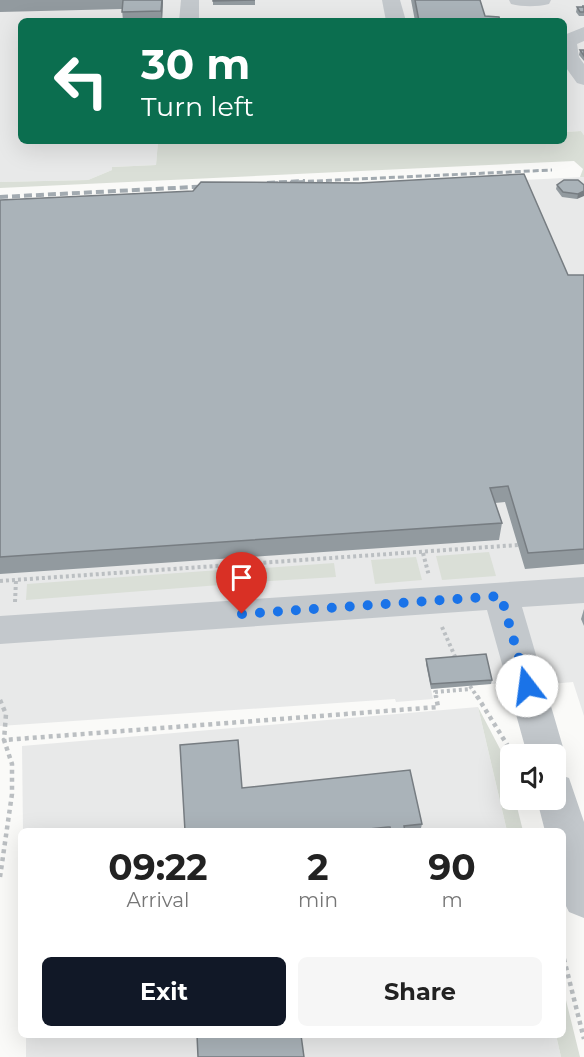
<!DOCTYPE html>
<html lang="en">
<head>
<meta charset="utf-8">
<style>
	:root { --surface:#fff; --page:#f6f6f6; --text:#222; --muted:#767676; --accent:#111827 }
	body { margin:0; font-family:Montserrat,sans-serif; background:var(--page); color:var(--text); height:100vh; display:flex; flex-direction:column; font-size:22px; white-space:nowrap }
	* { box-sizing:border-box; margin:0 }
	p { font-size:20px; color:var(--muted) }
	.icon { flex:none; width:33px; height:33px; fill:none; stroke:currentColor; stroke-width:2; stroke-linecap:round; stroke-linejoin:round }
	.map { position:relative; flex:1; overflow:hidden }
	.side { position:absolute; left:18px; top:828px; width:548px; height:210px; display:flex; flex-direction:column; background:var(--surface); border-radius:9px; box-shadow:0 6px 24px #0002 }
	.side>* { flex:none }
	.banner { position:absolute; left:18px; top:18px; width:549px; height:126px; border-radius:9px; box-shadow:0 6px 24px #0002; background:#0b6e4f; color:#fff; overflow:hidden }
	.tools { position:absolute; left:500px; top:744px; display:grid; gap:12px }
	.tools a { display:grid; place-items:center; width:66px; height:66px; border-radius:9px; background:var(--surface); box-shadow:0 6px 24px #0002; font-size:30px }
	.pin { position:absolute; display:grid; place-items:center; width:51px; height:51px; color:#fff; margin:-62px -26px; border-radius:50% 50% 50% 0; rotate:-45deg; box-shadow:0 0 6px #0007 }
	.pin .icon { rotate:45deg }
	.me { position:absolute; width:66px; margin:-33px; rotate:345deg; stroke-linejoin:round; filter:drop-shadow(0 0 4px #0008) }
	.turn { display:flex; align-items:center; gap:21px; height:126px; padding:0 24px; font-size:27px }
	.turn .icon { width:78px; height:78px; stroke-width:2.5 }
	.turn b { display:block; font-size:42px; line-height:51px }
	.eta { display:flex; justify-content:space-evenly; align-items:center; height:102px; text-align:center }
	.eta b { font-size:36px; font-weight:700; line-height:42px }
	.button { display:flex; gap:12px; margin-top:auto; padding:12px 24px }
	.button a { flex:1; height:69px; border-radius:9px; background:var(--accent); color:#fff; font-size:24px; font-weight:700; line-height:69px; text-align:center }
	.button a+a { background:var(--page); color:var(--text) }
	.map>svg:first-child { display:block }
	.built { fill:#e8e9e9 }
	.green { fill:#dadfd7 }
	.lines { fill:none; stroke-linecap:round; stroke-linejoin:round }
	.path-far1 { stroke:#bbbfc2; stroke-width:4; stroke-dasharray:3 3; stroke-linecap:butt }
	.path { stroke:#bbbfc2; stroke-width:4.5; stroke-dasharray:4 4; stroke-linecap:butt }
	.minor { fill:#c3c8cc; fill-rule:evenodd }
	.rail-far1 { stroke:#a2aab0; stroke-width:3; stroke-dasharray:6 3; stroke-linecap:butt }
	.rail { stroke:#a2aab0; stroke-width:4; stroke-dasharray:8 4; stroke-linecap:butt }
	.wall { fill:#929a9f }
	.shaded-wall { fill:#777d82 }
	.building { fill:#aab3b9; stroke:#777d82; stroke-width:1.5 }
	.route { stroke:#1a73e8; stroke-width:10; stroke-dasharray:0 18 }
</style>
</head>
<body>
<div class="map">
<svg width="584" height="1057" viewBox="0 0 584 1057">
	<rect width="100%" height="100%" fill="#fafaf8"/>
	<!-- built -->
	<g class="built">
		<path d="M0 0H584V135L581 131 564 132V21H21V141H158L156 165 112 167V170L88 180 0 182Z"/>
		<path d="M584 177V716L573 682 507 688 505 683 431 689 433 699 396 702 395 699 0 726V206Z"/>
		<path d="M478 707 507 831H23L22 746Z"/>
		<path d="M26 1035H556L561 1057H26Z"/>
	</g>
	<!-- green -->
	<g class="green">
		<path d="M581 131 584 135V177H580L583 169 574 161 0 188V182L88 180 112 170V167L156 165 158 141H564V132Z"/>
		<path d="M489 552 496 576 442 580 436 556Z"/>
		<path d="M416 557 422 580 375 584 371 560Z"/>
		<path d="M334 563 336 577 236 583V570Z"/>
		<path d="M219 570 220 585 26 600 27 584Z"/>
		<path d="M478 707 510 768V800H518L517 807 523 831H507Z"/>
		<path d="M563 988 580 1057H561L556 1035H562Z"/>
	</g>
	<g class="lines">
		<!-- path-far1 -->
		<g class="path-far1">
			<path d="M423 553 429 576"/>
			<path d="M0 581 518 545"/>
			<path d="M15 602 16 580"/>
			<path d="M442 627 457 661"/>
			<path d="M470 686 478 698"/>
			<path d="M436 698 435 692 471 689"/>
		</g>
		<!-- path -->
		<g class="path">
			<path d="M477 696 511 751"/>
			<path d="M0 700 6 714 4 740"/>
			<path d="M0 877 12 794V764L4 740 438 707 436 696"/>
			<path d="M562 951 584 1039"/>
		</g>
		<!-- minor -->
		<g class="minor">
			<path d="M181 0H199V21H179Z"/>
			<path d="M382 0H400L406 21H386Z"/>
			<path d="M509 0H551L549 4C537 7 523 7 511 4Z"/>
			<path d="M584 27V41L577 44 579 57 584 64V85L577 83 564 65V35Z"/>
			<path d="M584 577V603L522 607 565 754 560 766 555 767V754H527L487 610 0 644V616Z"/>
			<path d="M555 773 569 778 584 822V918L569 912 562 898V831H545L537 800H555Z"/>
		</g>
		<!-- rail-far1 -->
		<path class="rail-far1" d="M272 183 552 170"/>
		<!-- rail -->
		<g class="rail">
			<path d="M267 183 305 181"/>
			<path d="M0 197 213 186"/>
		</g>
	</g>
	<!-- wall -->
	<g class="wall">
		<path d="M0 0H163L162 21H123L122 9 0 12Z"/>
		<rect x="213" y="0" width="42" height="5"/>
		<path d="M411 0H480L485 16 500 21H415Z"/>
		<path d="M582 5H584V16H579L576 12 577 7H582Z"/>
		<path d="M580 50H584V61L579 55Z"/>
		<path d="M557 185H584L577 199 562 197 556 189Z"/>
		<path d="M0 200 568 275H584V564L525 569 505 502 495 503 502 523 499 540 0 574Z"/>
		<path d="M584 609V626L581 619Z"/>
		<path d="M426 659 492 680 491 684 431 689 426 664Z"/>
		<path d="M422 824 421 828 405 830V831H185Z"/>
	</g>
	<!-- shaded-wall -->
	<g class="shaded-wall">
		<path d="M162 0H163L162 21 161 11Z"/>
		<path d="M584 191V196L577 199 578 194Z"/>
	</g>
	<!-- building -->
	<g class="building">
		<path d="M123 0H162L161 11 122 12Z"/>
		<path d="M213 0H255L213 1Z"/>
		<path d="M415 0H480L485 16 499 17 500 21H419Z"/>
		<path d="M577 7H584V12H580Z"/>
		<path d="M580 50H584V56Z"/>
		<path d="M524 174 568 275H584V549L528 553 508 486 490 488 502 523 0 557V200L193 191 201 182 359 183Z"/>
		<path d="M564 180H578L584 185V191L578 194 563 192 557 185Z"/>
		<path d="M486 654 492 680 431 684 426 659Z"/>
		<path d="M238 740 242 788 410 770 422 824 404 826 405 831H391L390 827H388L350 831H185L180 745Z"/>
		<path d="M197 1035H301L304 1057H198Z"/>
	</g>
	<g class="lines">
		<!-- route -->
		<path class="route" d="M242 614 501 596 527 686"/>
	</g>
</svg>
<div class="tools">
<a><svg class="icon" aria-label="sound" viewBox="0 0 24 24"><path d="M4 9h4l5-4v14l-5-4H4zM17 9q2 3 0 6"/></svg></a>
</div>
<div class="pin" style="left:242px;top:614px;background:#d93025"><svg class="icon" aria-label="arrive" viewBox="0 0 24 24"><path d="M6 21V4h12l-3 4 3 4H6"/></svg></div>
<svg class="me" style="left:527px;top:686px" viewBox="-20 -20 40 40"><circle r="19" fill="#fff"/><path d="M0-13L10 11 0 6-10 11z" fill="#1a73e8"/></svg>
<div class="banner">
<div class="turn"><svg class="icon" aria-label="left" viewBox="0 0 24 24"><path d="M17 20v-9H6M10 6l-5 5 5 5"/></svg><div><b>30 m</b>Turn left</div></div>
</div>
<section class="side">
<div class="eta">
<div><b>09:22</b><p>Arrival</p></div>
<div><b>2</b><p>min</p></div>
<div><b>90</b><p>m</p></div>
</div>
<div class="button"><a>Exit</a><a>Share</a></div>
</section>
</div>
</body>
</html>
